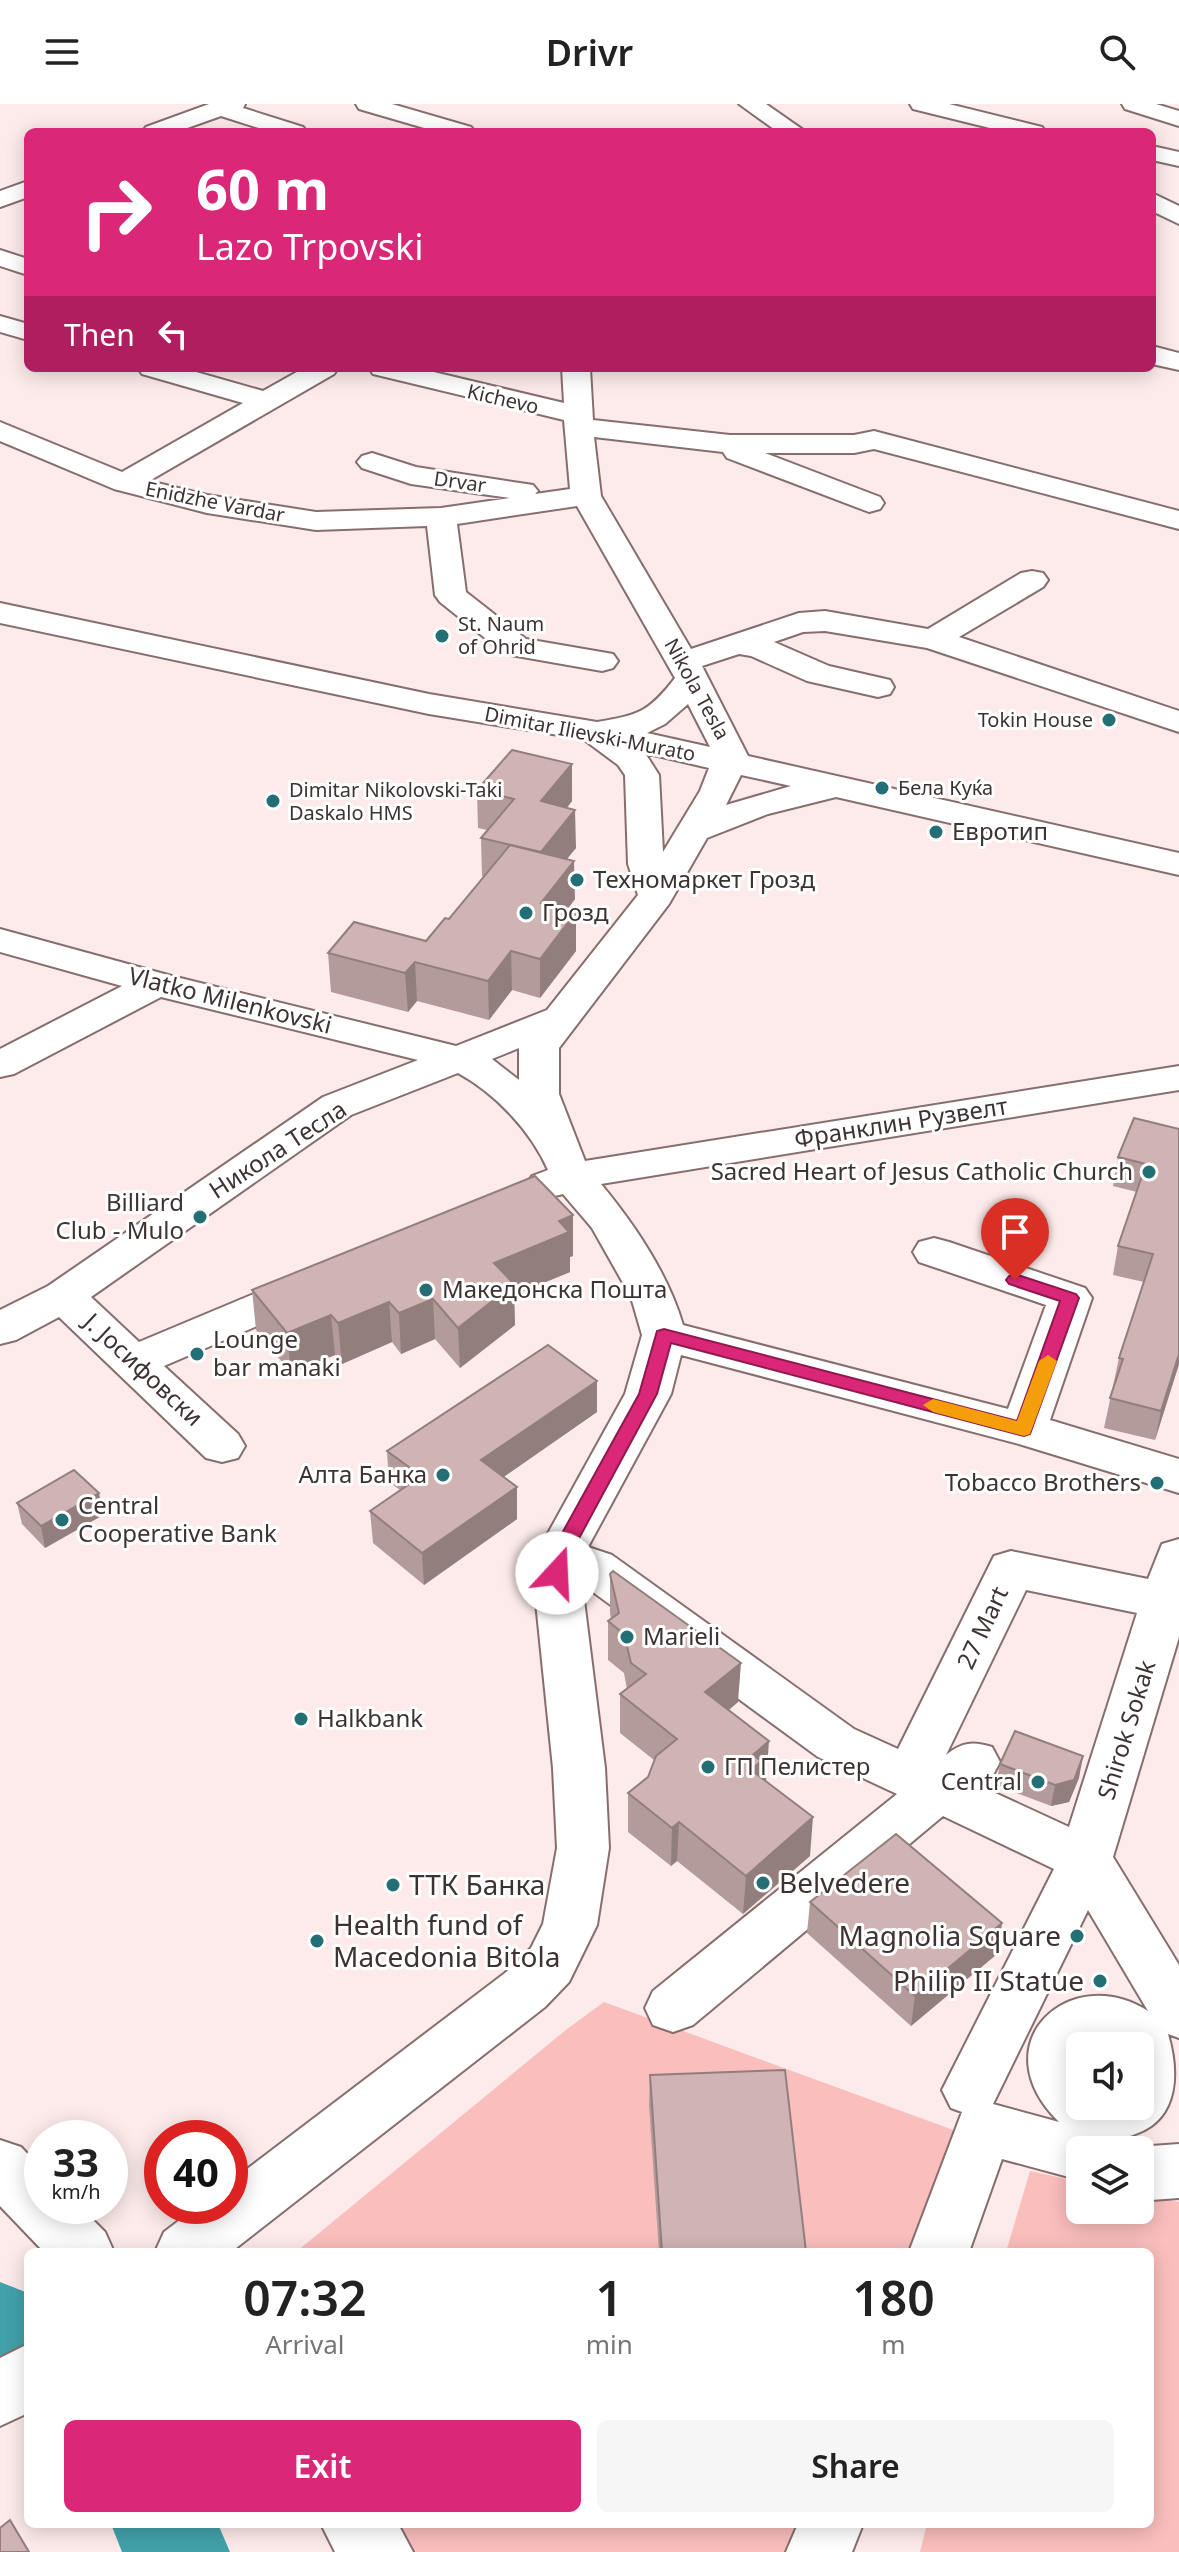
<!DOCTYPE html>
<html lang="en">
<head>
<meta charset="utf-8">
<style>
	:root { --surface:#fff; --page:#f6f6f6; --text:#222; --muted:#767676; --accent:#db2777 }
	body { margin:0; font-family:"Noto Sans",sans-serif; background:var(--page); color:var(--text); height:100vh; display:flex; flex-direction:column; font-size:30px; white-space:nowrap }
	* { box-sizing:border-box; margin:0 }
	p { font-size:26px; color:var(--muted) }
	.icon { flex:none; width:44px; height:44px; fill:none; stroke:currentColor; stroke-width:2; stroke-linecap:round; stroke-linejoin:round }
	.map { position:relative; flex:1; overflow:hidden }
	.sheet { position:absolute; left:24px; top:2144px; width:1130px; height:280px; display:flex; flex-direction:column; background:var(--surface); border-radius:12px; box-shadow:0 4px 20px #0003 }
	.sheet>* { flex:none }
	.top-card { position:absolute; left:24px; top:24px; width:1132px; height:244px; border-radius:12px; box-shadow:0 4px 20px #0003; background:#db2777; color:#fff; overflow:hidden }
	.fabs { position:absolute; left:1066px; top:1928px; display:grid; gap:16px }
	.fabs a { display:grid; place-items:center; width:88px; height:88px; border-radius:12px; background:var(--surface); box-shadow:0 4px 20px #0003; font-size:40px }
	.speed { position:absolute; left:24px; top:2016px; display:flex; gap:16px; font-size:40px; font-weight:700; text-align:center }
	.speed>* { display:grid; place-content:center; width:104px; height:104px; border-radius:50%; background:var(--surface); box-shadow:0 4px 20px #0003; line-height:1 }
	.speed small { font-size:20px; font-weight:400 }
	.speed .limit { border:12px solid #d22; background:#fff; color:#111 }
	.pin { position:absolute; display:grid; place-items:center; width:68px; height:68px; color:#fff; margin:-82px -34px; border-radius:50% 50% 50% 0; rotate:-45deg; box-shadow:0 0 8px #0007 }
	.pin .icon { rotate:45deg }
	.me { position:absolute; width:88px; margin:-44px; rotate:20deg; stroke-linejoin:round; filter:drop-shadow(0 0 6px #0008) }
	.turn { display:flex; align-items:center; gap:28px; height:168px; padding:0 40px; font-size:36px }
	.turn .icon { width:104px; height:104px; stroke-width:2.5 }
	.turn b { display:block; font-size:56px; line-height:68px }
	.then { display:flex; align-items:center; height:76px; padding:0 40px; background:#0003; gap:16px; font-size:30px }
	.eta { display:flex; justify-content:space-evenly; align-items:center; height:136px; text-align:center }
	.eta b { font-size:48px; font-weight:600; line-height:56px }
	.primary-button { display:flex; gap:16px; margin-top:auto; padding:16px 40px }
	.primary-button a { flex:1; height:92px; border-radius:12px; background:var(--accent); color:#fff; font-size:32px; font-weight:600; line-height:92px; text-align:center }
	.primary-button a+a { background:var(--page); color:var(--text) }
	header { display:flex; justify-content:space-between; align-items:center; height:104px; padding:0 40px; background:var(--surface); font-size:36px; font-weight:600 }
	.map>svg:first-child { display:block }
	.green { fill:#fabebd }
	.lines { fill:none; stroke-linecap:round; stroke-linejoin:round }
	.river { fill:#42a1aa; fill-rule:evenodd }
	.minor-casing { stroke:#876e6e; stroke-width:4 }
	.minor { fill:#fff; fill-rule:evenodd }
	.wall { fill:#b29b9a }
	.shaded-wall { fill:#917e7d }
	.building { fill:#cfb4b3; stroke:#917e7d; stroke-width:2 }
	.route { fill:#db2777; stroke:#8e194d; stroke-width:2 }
	.slow { fill:#f59e0b }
	.poi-dot { fill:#246f75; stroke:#fff; stroke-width:3 }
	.labels { text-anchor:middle; stroke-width:6; stroke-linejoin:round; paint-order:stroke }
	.far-street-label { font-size:20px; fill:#3e3333; stroke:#fff }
	.far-poi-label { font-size:20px; fill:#3e3333; stroke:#fff; text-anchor:start }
	.poi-label { font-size:24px; fill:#3e3333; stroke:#fff; text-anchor:start }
	.street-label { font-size:24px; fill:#3e3333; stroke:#fff }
	.near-poi-label { font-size:28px; fill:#3e3333; stroke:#fff; text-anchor:start }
</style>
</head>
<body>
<header><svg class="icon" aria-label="menu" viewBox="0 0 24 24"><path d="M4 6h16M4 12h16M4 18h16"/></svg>Drivr<svg class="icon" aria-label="search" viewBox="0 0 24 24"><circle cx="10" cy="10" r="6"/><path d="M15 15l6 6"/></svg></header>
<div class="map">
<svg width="1179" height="2448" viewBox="0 0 1179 2448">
	<rect width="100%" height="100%" fill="#fcebea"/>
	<!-- green -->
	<g class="green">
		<path d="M604 1898 956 2027 939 2148H296L567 1925Z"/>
		<path d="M1030 2067 1080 2078V2106H1140V2091L1179 2098V2448H920L927 2420H1150V2148H1006Z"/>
		<path d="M353 2420H831L819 2448H380Z"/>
	</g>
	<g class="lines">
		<!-- river -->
		<g class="river">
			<path d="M0 2178 28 2189V2301L0 2290Z"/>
			<path d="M111 2420H218L230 2448H122Z"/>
		</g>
		<defs>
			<g id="minor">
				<path d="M209 0H245L243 4 303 23 307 28H271L221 12 176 28H142L146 23Z"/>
				<path d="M356 0H392L471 23 475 28H438L359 5Z"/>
				<path d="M739 0H766L806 28H778Z"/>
				<path d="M910 0H949L1042 23 1046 28H1006L913 5Z"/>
				<path d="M1122 0H1156L1179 7V22L1125 5Z"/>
				<path d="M1152 42 1179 48V62L1152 56Z"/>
				<path d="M28 77V93L0 103V87Z"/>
				<path d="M1152 89 1179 102V120L1152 107Z"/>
				<path d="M0 146 28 155V171L0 162Z"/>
				<path d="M0 212 28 220V236L0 228Z"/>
				<path d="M1152 242 1179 249V266L1152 260Z"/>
				<path d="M138 264H182L263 287 304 264H338L334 270 149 377 207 391 316 408 441 404 510 394 411 380 362 364 357 358 362 352 372 349 416 363 533 381 538 387 535 390 570 385 564 316 373 270 369 264H417L564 299 562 264H590L593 316 730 331H854L874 327 1179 407V425L874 345 854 349H765L880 393 884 399 880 405 869 408 727 354 723 348 594 333 601 392 691 545 799 509 825 507 928 525 1021 469 1032 467 1043 469 1048 476 1043 483 959 533 1179 607V628L927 544 825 527 803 528 774 538 829 562 890 576 894 583 890 590 878 593 807 577 751 552 739 550 702 562 748 652 1179 749V771L836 693 768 710 707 734 669 800 559 944V990L585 1057 1179 962V986L601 1080C635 1121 668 1170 683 1221L1008 1305 1046 1201 919 1158 913 1148 919 1138 934 1134 949 1138 1085 1184 1092 1194 1050 1316 1179 1355V1389L1019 1340 681 1251 671 1290 588 1443 612 1451 854 1625 898 1645 994 1452 1011 1447 1148 1475 1162 1440 1179 1435V1533L1113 1753 1179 1861V1934L1168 1930C1179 1968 1179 2013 1138 2029 1127 2034 1114 2037 1101 2033L1107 2046H1080V2076L1002 2055 969 2148H909L962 2008 951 2004 942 1986 1054 1765 943 1712 693 1921 673 1928 653 1921 645 1904 653 1887 897 1690 818 1653 582 1480 605 1664 609 1744 597 1821 569 1878 545 1903 231 2148H155L164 2128 198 2102H230V2078L505 1869 531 1844 543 1820 557 1744 553 1664 533 1469 536 1451 625 1290 642 1231 631 1193 592 1124 563 1090 547 1094 532 1090 526 1081 532 1072 548 1066C531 1027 495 989 458 969L351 1011 91 1193 139 1238 292 1174 307 1169 322 1174 329 1184 322 1194 164 1262 238 1330 245 1342 238 1354 222 1358 206 1354 59 1213 16 1236 0 1240V1206L48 1182 323 993 418 956 161 893 14 970 0 973V945L122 882 0 848V825L168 871 456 942 547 906 638 791 628 760 625 671 618 661 583 635 429 610 0 519V499L429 590 597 618C638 611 648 609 675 574L577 402 457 420 466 488 526 535 613 550 618 557 613 564 602 567 505 550 440 498 435 491 427 422 316 426 207 409 114 385 0 337V318L122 368 243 299 142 270ZM688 600 710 643 647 629 665 620ZM645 649 709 664 700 687 663 748 659 671ZM741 671 791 682 726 701ZM519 944V976L492 955ZM1026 1486 1137 1509 1069 1723 980 1682 992 1673 1000 1658 992 1643C973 1637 962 1638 946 1651ZM1088 1806 1148 1907C1071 1857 979 1939 1059 2018L993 2000ZM1092 1941 1140 1942V2002H1080V1942Z"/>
				<path d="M0 2036 21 2043 42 2065V2102H79L105 2128 114 2148H44L0 2102Z"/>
				<path d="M1140 2039 1151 2042 1179 2040V2094L1151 2096 1140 2093V2046H1123Z"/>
				<path d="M28 2240V2309L0 2322V2254Z"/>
				<path d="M321 2420H398L413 2448H335Z"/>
				<path d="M798 2420H863L852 2448H786Z"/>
			</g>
		</defs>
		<!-- minor casing -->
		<use href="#minor" class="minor-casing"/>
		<!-- minor -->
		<use href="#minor" class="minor"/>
	</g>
	<!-- wall -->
	<g class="wall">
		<path d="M477 686 572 697 567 704 576 744 566 755 575 795 567 806 576 847 540 894 512 886 489 916 417 897 408 908 331 888 328 849 426 837 449 815 485 772H482L481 734 487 726 478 724Z"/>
		<path d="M1179 1025V1260L1155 1336 1104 1324 1119 1254 1144 1178 1113 1171 1118 1142 1137 1088 1113 1082 1118 1053Z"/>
		<path d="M573 1111V1152L570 1153V1168L514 1191 515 1221 460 1264 435 1235 401 1250 392 1238 342 1260 335 1251 291 1269 256 1226 252 1186Z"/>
		<path d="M597 1308 503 1373 517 1383V1415L424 1481 373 1439 370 1407 400 1386 389 1378 387 1347Z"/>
		<path d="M17 1399 103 1411 45 1444 22 1420Z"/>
		<path d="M610 1470 738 1598 729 1606 766 1676 765 1677 810 1752 743 1810 677 1757 671 1762 628 1728V1689L648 1673 654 1656 620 1629V1590L627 1585 624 1569 608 1556V1517L611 1515 610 1509Z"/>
		<path d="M1000 1660 1079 1674 1069 1698 1051 1702 996 1681Z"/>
		<path d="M810 1798 1002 1819 997 1850 911 1922 807 1829Z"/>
		<path d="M650 1971 806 2148H659L649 2001Z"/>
	</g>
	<!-- shaded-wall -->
	<g class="shaded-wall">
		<path d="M572 660V697L541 735V697Z"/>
		<path d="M575 706 576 744 541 787V748Z"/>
		<path d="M574 757 575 795 542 838 541 799Z"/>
		<path d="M576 808V847L540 894V855Z"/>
		<path d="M511 847 512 886 489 916 488 877Z"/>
		<path d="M415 858 417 897 408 908 405 869Z"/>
		<path d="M573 1111V1152L570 1153V1168L514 1191 515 1221 460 1264 458 1224 494 1159 559 1117Z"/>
		<path d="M433 1195 435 1235 401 1250 399 1209Z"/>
		<path d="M389 1198 392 1238 342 1260 338 1219Z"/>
		<path d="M331 1211 335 1251 291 1269 287 1229Z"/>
		<path d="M1179 1250V1260L1155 1336 1161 1307Z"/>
		<path d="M597 1277V1308L482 1388 481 1356Z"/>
		<path d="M517 1383V1415L424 1481 422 1449Z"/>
		<path d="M99 1389 103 1411 45 1444 41 1422Z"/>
		<path d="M741 1559 738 1598 703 1627 705 1588Z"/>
		<path d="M769 1637 766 1676 760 1681 749 1705 753 1651Z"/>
		<path d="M1083 1652 1079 1674 1069 1698 1051 1702 1055 1681Z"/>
		<path d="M813 1713 810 1752 743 1810 746 1772Z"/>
		<path d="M679 1718 677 1757 671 1762 672 1724Z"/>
		<path d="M1002 1819 997 1850 911 1922 915 1892Z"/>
	</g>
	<!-- building -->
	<g class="building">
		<path d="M512 646 572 660 541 697 575 706 541 748 481 734 514 695 477 686Z"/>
		<path d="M510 741 574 757 541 799 576 808 540 855 511 847 488 877 415 858 405 869 328 849 354 818 426 837 445 814 449 815Z"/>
		<path d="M1134 1014 1179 1025V1250L1161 1307 1110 1294 1123 1255 1119 1254 1153 1150 1118 1142 1146 1060 1118 1053Z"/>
		<path d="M535 1072 573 1111 559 1117 569 1128 494 1159 514 1180 458 1224 433 1195 399 1209 389 1198 338 1219 331 1211 287 1229 252 1186Z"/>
		<path d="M548 1241 597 1277 481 1356 517 1383 422 1449 370 1407 421 1372 387 1347Z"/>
		<path d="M74 1366 99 1389 41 1422 17 1399Z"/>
		<path d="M613 1467 741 1559 705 1588 769 1637 753 1651 761 1657 751 1666 813 1713 746 1772 679 1718 672 1724 628 1689 648 1673 656 1652 677 1635 620 1590 646 1570 631 1559 624 1530 608 1517 619 1509 610 1470Z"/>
		<path d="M1015 1627 1083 1652 1074 1676 1055 1681 1000 1660Z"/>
		<path d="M896 1730 1002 1819 915 1892 810 1798Z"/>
		<path d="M785 1966 806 2148H662L650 1971Z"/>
		<path d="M10 2416 29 2448H0V2424Z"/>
	</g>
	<!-- route -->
	<path class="route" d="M1015 1170 1076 1190 1079 1194 1030 1330 1024 1332 671 1239 657 1290 570 1451 564 1474H550L547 1469 550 1451 639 1290 657 1227 664 1225 1017 1317 1060 1197 1009 1180 1006 1176 1009 1172Z"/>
	<!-- slow -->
	<path class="slow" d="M1048 1251 1057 1257 1030 1330 1024 1332 933 1308 923 1301 933 1295 1017 1317 1039 1257Z"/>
	<!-- markers -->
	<g class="poi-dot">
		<circle cx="442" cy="532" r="8"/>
		<circle cx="1109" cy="616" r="8"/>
		<circle cx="882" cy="684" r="8"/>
		<circle cx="273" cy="697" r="8"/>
		<circle cx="936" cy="728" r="8"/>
		<circle cx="577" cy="776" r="8"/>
		<circle cx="526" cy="809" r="8"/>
		<circle cx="1149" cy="1068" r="8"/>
		<circle cx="200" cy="1113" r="8"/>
		<circle cx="426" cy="1186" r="8"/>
		<circle cx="197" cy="1250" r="8"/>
		<circle cx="443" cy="1371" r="8"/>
		<circle cx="1157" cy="1379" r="8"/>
		<circle cx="62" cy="1416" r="8"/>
		<circle cx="627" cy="1533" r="8"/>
		<circle cx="301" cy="1615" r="8"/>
		<circle cx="708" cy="1663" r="8"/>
		<circle cx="1038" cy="1678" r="8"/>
		<circle cx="763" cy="1779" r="8"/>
		<circle cx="393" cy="1781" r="8"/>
		<circle cx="1077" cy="1832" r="8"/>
		<circle cx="317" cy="1837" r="8"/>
		<circle cx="1100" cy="1877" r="8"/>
	</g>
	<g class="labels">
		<!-- far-street labels -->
		<g class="far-street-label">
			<text transform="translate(503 295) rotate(13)" y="7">Kichevo</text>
			<text transform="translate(460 378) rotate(8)" y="7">Drvar</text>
			<text transform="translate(215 398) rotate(11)" y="7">Enidzhe Vardar</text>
			<text transform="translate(697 585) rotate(61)" y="7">Nikola Tesla</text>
			<text transform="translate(590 630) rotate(11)" y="7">Dimitar Ilievski-Murato</text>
		</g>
		<!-- far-poi labels -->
		<g class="far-poi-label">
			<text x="458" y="527">St. Naum<tspan x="458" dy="23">of Ohrid</tspan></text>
			<text x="1093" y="623" text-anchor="end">Tokin House</text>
			<text x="898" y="691">Бела Куќа</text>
			<text x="289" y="693">Dimitar Nikolovski-Taki<tspan x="289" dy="23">Daskalo HMS</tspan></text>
		</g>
		<!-- poi labels -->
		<g class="poi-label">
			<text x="952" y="736">Евротип</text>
			<text x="593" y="784">Техномаркет Грозд</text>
			<text x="542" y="817">Грозд</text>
			<text x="1133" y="1076" text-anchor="end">Sacred Heart of Jesus Catholic Church</text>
			<text x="184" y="1107" text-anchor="end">Billiard<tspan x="184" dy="28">Club - Mulo</tspan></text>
			<text x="442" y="1194">Македонска Пошта</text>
			<text x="213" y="1244">Lounge<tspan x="213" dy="28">bar manaki</tspan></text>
			<text x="427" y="1379" text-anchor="end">Алта Банка</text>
			<text x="1141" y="1387" text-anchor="end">Tobacco Brothers</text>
			<text x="78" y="1410">Central<tspan x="78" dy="28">Cooperative Bank</tspan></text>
			<text x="643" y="1541">Marieli</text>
			<text x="317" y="1623">Halkbank</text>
			<text x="724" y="1671">ГП Пелистер</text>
			<text x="1022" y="1686" text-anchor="end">Central</text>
		</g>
		<!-- street labels -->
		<g class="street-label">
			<text transform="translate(230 897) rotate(14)" y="8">Vlatko Milenkovski</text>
			<text transform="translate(901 1019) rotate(-9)" y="8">Франклин Рузвелт</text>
			<text transform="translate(278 1046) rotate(-33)" y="8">Никола Тесла</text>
			<text transform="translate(143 1266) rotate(43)" y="8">Ј. Јосифовски</text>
			<text transform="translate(983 1524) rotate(-65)" y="8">27 Mart</text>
			<text transform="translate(1127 1626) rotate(-73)" y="8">Shirok Sokak</text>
		</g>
		<!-- near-poi labels -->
		<g class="near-poi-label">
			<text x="779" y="1789">Belvedere</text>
			<text x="409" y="1791">ТТК Банка</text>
			<text x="333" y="1831">Health fund of<tspan x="333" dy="32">Macedonia Bitola</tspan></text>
			<text x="1061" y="1842" text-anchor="end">Magnolia Square</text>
			<text x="1084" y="1887" text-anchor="end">Philip II Statue</text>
		</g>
	</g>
</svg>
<div class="fabs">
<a><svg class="icon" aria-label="sound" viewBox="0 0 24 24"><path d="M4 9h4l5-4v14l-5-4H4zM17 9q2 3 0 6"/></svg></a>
<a><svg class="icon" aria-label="layers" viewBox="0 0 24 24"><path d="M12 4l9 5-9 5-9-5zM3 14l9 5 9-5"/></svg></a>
</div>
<div class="speed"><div>33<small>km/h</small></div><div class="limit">40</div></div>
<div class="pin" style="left:1015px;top:1176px;background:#d93025"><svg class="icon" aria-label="arrive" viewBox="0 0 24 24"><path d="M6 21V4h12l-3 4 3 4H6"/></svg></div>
<svg class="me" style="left:557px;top:1469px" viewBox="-20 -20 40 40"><circle r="19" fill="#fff"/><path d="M0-13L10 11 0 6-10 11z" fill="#db2777"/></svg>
<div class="top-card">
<div class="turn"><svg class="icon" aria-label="right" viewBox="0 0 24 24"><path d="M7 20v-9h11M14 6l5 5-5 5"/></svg><div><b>60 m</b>Lazo Trpovski</div></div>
<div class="then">Then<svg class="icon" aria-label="left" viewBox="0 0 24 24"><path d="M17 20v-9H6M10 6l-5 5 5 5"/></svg></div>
</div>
<section class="sheet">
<div class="eta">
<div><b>07:32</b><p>Arrival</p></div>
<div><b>1</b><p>min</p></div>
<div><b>180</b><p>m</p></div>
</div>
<div class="primary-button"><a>Exit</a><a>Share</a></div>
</section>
</div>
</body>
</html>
